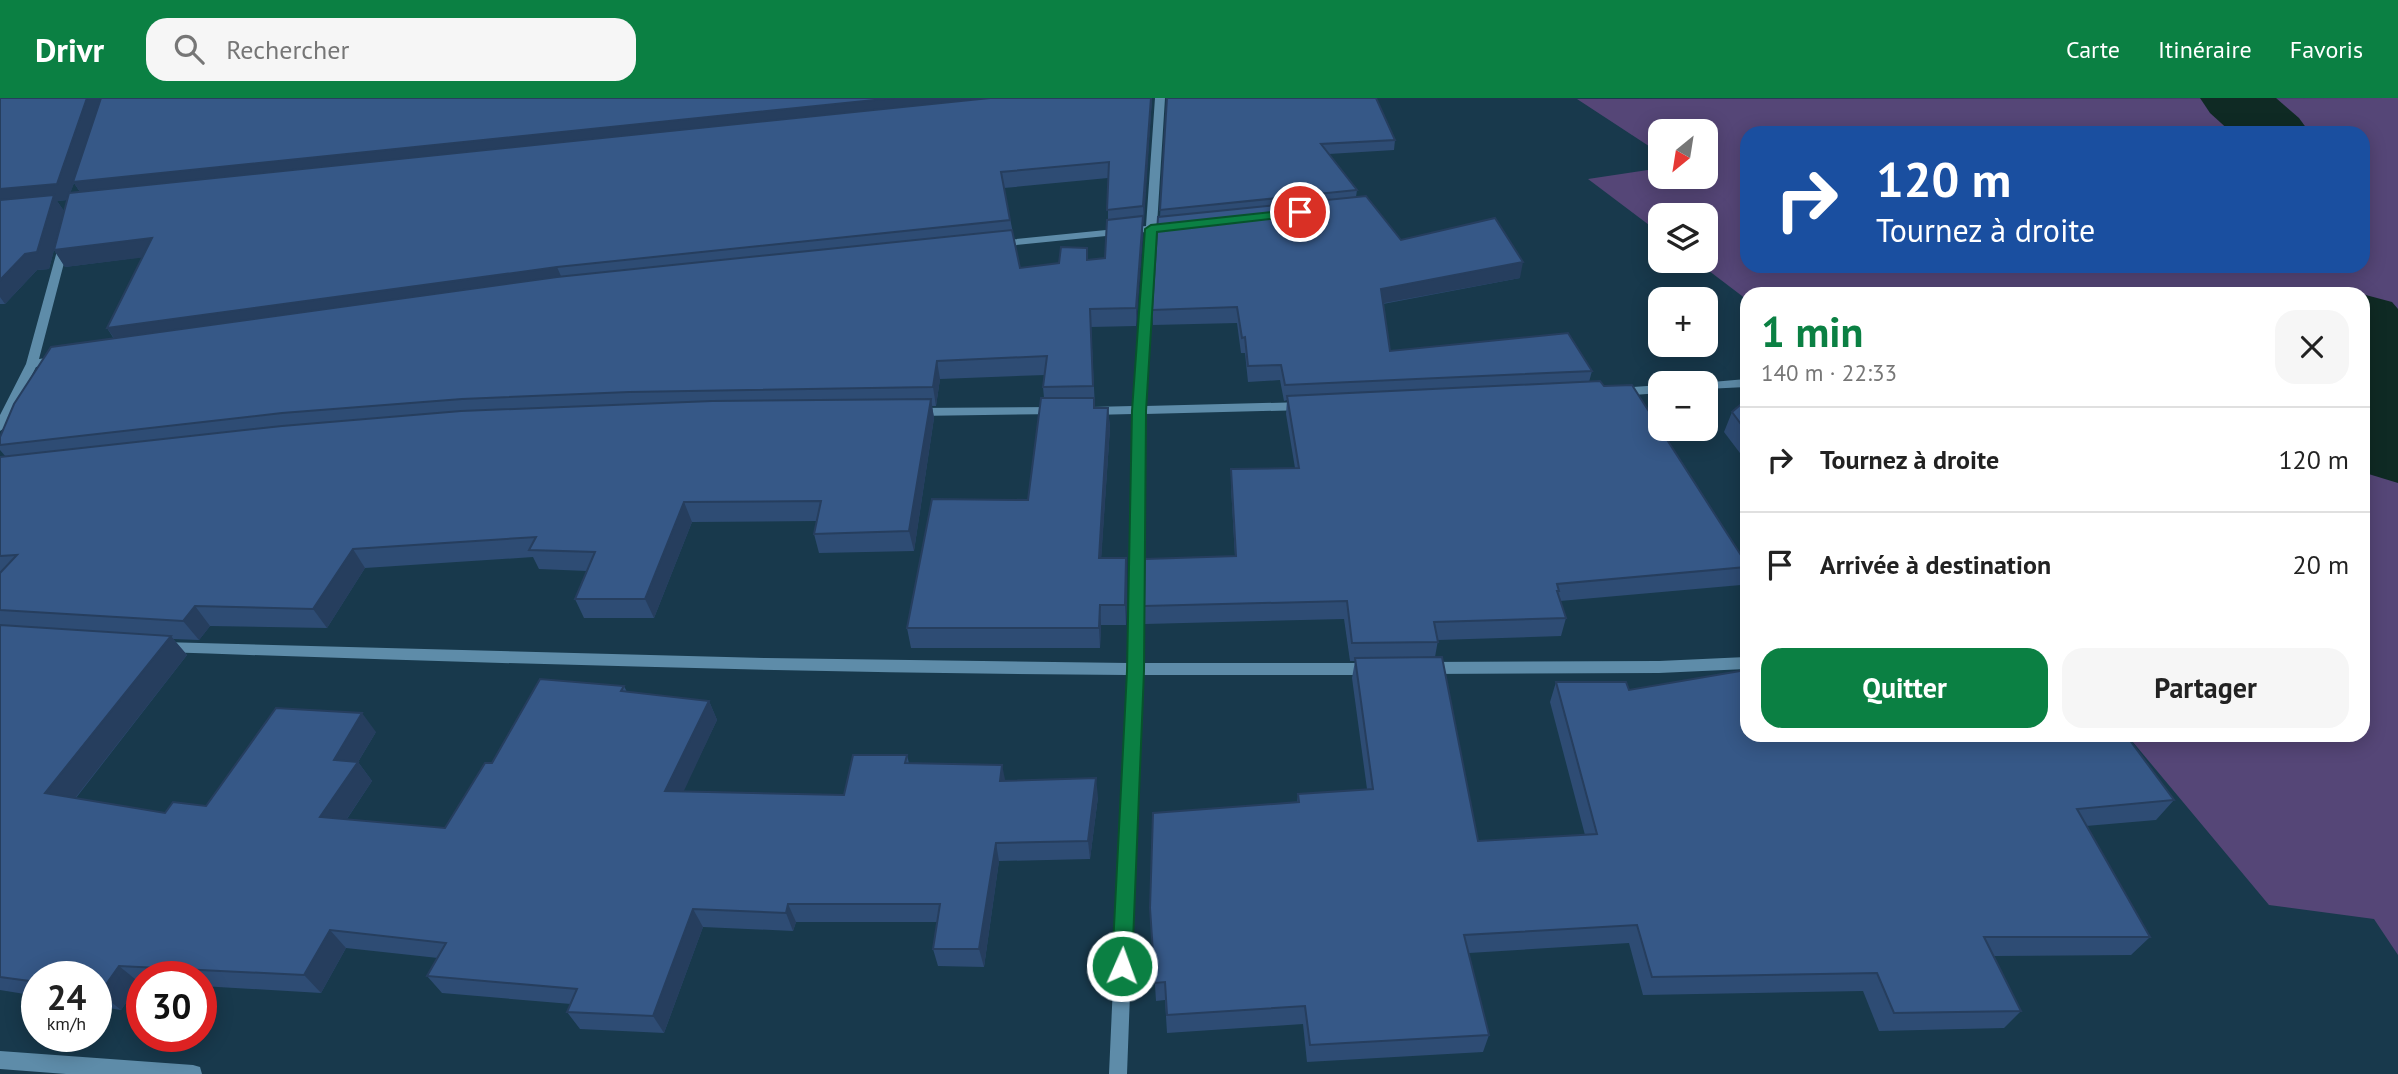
<!DOCTYPE html>
<html lang="fr">
<head>
<meta charset="utf-8">
<style>
	:root { --surface:#fff; --page:#f6f6f6; --text:#222; --muted:#767676; --line:#e0e0e0; --accent:#0b8043 }
	body { margin:0; font-family:"PT Sans",sans-serif; background:var(--page); color:var(--text); height:100vh; display:flex; flex-direction:column; font-size:26px; white-space:nowrap }
	* { box-sizing:border-box; margin:0 }
	p { font-size:23px; color:var(--muted) }
	.icon { flex:none; width:38px; height:38px; fill:none; stroke:currentColor; stroke-width:2; stroke-linecap:round; stroke-linejoin:round }
	.map { position:relative; flex:1; overflow:hidden }
	.drawer { position:absolute; left:1740px; top:189px; width:630px; height:455px; display:flex; flex-direction:column; background:var(--surface); border-radius:21px; box-shadow:0 4px 18px #0003 }
	.drawer>* { flex:none }
	.banner { position:absolute; left:1740px; top:28px; width:630px; height:147px; border-radius:21px; box-shadow:0 4px 18px #0003; background:#1a4fa0; color:#fff; overflow:hidden }
	.needle { width:46px; rotate:210deg }
	.fabs { position:absolute; left:1648px; top:21px; display:grid; gap:14px }
	.fabs a { display:grid; place-items:center; width:70px; height:70px; border-radius:14px; background:var(--surface); box-shadow:0 4px 18px #0003; font-size:35px }
	.speed { position:absolute; left:21px; top:863px; display:flex; gap:14px; font-size:35px; font-weight:700; text-align:center }
	.speed>* { display:grid; place-content:center; width:91px; height:91px; border-radius:50%; background:var(--surface); box-shadow:0 4px 18px #0003; line-height:1 }
	.speed small { font-size:18px; font-weight:400 }
	.speed .limit { border:10px solid #d22; background:#fff; color:#111 }
	.pin { position:absolute; display:grid; place-items:center; width:60px; height:60px; color:#fff; margin:-30px; border:4px solid #fff; border-radius:50%; box-shadow:0 2px 7px #0007 }
	.me { position:absolute; width:77px; margin:-38px; rotate:2deg; stroke-linejoin:round; filter:drop-shadow(0 0 5px #0008) }
	.turn { display:flex; align-items:center; gap:24px; height:147px; padding:0 21px; font-size:32px }
	.turn .icon { width:91px; height:91px; stroke-width:2.5 }
	.turn b { display:block; font-size:49px; line-height:60px }
	.round { display:grid; place-items:center; flex:none; width:74px; height:74px; border-radius:21px; background:var(--page) }
	.summary { display:flex; align-items:center; justify-content:space-between; height:119px; padding:0 21px }
	h1 { font-size:42px; font-weight:600; line-height:52px; color:var(--accent) }
	.primary-button { display:flex; gap:14px; margin-top:auto; padding:14px 21px }
	.primary-button a { flex:1; height:80px; border-radius:21px; background:var(--accent); color:#fff; font-size:28px; font-weight:600; line-height:80px; text-align:center }
	.primary-button a+a { background:var(--page); color:var(--text) }
	ul { padding:0; list-style:none }
	li { display:flex; align-items:center; gap:21px; height:105px; padding:0 21px; border-top:2px solid var(--line) }
	li div { flex:1 }
	li b { display:block; font-size:26px }
	li em { font-style:normal }
	header { display:flex; align-items:center; gap:42px; box-sizing:border-box; height:98px; padding:0 35px; background:var(--accent); color:#fff }
	header strong { font-size:33px }
	nav { display:flex; gap:38px; margin-inline-start:auto; font-size:24px }
	.search { width:490px; height:63px; background:var(--page); display:flex; align-items:center; gap:18px; box-sizing:border-box; padding:0 24px; border-radius:21px; color:var(--muted); font-size:26px }
	.map>svg:first-child { display:block }
	.green { fill:#554677; fill-rule:evenodd }
	.lines { fill:none; stroke-linecap:round; stroke-linejoin:round }
	.river { fill:#0f2a24; fill-rule:evenodd }
	.minor { fill:#5e8ca9; fill-rule:evenodd }
	.wall { fill:#2e4c74; fill-rule:evenodd }
	.shaded-wall { fill:#263e5e }
	.building { fill:#365887; stroke:#263e5e; stroke-width:2 }
	.route { fill:#0b8043; stroke:#07532c; stroke-width:2 }
</style>
</head>
<body>
<header>
<strong>Drivr</strong>
<div class="search"><svg class="icon" aria-label="search" viewBox="0 0 24 24"><circle cx="10" cy="10" r="6"/><path d="M15 15l6 6"/></svg>Rechercher</div>
<nav><a>Carte</a><a>Itinéraire</a><a>Favoris</a></nav>
</header>
<div class="map">
<svg width="2398" height="976" viewBox="0 0 2398 976">
	<rect width="100%" height="100%" fill="#18394c"/>
	<!-- green -->
	<path class="green" d="M2398 0V857L2374 821 2269 807 2127 637H2362V196H1746V201L1696 163H1706V117H1661V136L1588 81 1661 70V79H1706V33H1661V56L1577 1ZM1746 35H2362V168H1746Z"/>
	<g class="lines">
		<!-- river -->
		<g class="river">
			<path d="M2200 0H2276L2299 20 2310 35H2232L2210 15Z"/>
			<path d="M2362 196 2392 204 2398 211V385L2362 374Z"/>
		</g>
		<!-- minor -->
		<g class="minor">
			<path d="M1155 0H1165L1157 127 1175 125 1180 128 1175 131 1156 133 1145 308 1305 304 1311 308 1305 312 1145 316 1143 565H1370L1375 567 1377 571 1375 575 1370 577H1142L1127 976H1109L1127 577C805 575 484 565 162 554L157 553 155 549 157 545 162 544 766 560 1128 565 1133 316 1091 317 1085 313 1091 309 1133 308 1146 134 997 149 992 146 997 143 1146 128Z"/>
			<path d="M65 139 70 142 39 261 60 258 66 262 60 266 36 269 6 329 0 333V317L26 266 60 142Z"/>
			<path d="M1746 281V289L1706 291V285H1701Z"/>
			<path d="M1661 287V295L1619 298 1613 294 1619 290Z"/>
			<path d="M1056 309 1060 310 1062 313 1060 316 916 318 910 314 916 310Z"/>
			<path d="M1746 559V571L1659 575 1425 576 1420 574 1418 570 1420 566 1425 564 1659 563Z"/>
			<path d="M0 953 193 967 200 969 202 976H66L0 971Z"/>
		</g>
	</g>
	<!-- wall -->
	<g class="wall">
		<path d="M0 0H1152L1136 228 1091 229 1095 310H1108L1110 330 1101 460 1127 480 1126 527H1101L1100 550H911L907 530 1028 402 1044 300 1043 289 1045 277 940 281 936 308H932L934 320 914 453 819 455 814 436 817 423 692 424 654 520H584L575 501 587 473 539 471 533 459 365 470 327 530 210 528 199 542 173 541 187 557 76 700 165 715 206 708 376 634 358 664 372 683 347 721 445 730 492 665 624 588 627 594 709 603 717 622 683 693 844 697 907 657 909 665 1098 699 1090 761 999 763 984 869 938 868 933 851 937 824H796L793 833 703 829 664 935 580 931 567 914 571 906 442 895 427 878 438 860 346 850 321 895 201 888V878H142V885H140L121 912 96 908V878H37V898L0 892V359H6L0 352V347L114 241 107 230 143 159 65 169 54 152 49 171 37 172 5 206H0ZM1108 80V122L1105 160 1020 170 1004 90ZM74 85 80 94 70 95ZM67 102 64 113 57 103Z"/>
		<path d="M1167 0 1395 42 1394 52 1329 56 1357 92 1356 99 1401 142 1520 180 1383 206 1390 253 1592 273 1589 284 1604 288 1746 465V475L1741 487 1560 503 1566 520 1561 538 1438 542 1435 559 1478 743 1585 737 1550 604 1556 584 1629 592 1746 637 2174 702 2156 722 2086 728 2150 839 2131 857 1994 858 2021 913 2004 930 1879 933 1863 893 1643 897 1629 845 1469 855 1489 937 1483 954 1307 964 1303 926 1167 935 1165 902 1156 903 1150 810 1297 705 1298 696 1367 691 1352 580 1355 563H1350L1344 521 1145 526 1144 508 1235 459 1231 389V371L1295 370 1286 316 1287 302 1284 303 1280 282 1248 284 1245 255H1241L1237 225 1153 227 1152 212 1160 119Z"/>
		<path d="M1746 302V363L1724 334 1732 314Z"/>
	</g>
	<!-- shaded-wall -->
	<g class="shaded-wall">
		<path d="M87 0H1043L84 100 74 85 68 102 57 103 64 113 152 140 163 157 65 169 54 152 49 171 37 172 5 206 0 199V91Z"/>
		<path d="M1151 0H1152L1144 125 1143 108Z"/>
		<path d="M1143 118V136L1136 228V210Z"/>
		<path d="M1523 164 1520 180 1379 206 1381 191Z"/>
		<path d="M557 169 564 185 119 247 107 230Z"/>
		<path d="M937 263 940 281 936 308 933 289Z"/>
		<path d="M931 301 934 320 914 453 909 433Z"/>
		<path d="M1108 310 1110 330 1100 480 1099 460Z"/>
		<path d="M684 404 692 424 654 520 645 501Z"/>
		<path d="M353 451 365 470 327 530 313 511Z"/>
		<path d="M1126 460 1127 480 1126 527 1125 507Z"/>
		<path d="M1100 507 1101 527 1100 550 1099 530Z"/>
		<path d="M195 508 210 528 199 542 183 523Z"/>
		<path d="M171 538 187 557 65 713 45 695Z"/>
		<path d="M709 603 717 622 675 712 665 693Z"/>
		<path d="M362 615 376 634 358 664 372 683 336 737 320 719 334 662Z"/>
		<path d="M1002 667 1006 686 1000 683Z"/>
		<path d="M1096 680 1098 699 1090 761 1088 743Z"/>
		<path d="M996 745 999 763 984 869 979 851Z"/>
		<path d="M788 806 796 824 793 833 786 815Z"/>
		<path d="M693 811 703 829 664 935 653 918Z"/>
		<path d="M330 832 346 850 321 895 304 877Z"/>
		<path d="M119 868 140 885 121 912 100 895Z"/>
	</g>
	<!-- building -->
	<g class="building">
		<path d="M0 0H87L57 86 0 91Z"/>
		<path d="M101 0H894L73 84Z"/>
		<path d="M990 0H1151L1143 108 1107 112 1109 64 1001 74 1010 122 557 169 107 230 152 140 54 152 69 95Z"/>
		<path d="M1167 0H1376L1395 42 1321 46 1357 92 1160 112Z"/>
		<path d="M54 97 37 154 25 156 0 182V102Z"/>
		<path d="M1366 98 1401 142 1495 120 1523 164 1381 191 1390 253 1568 235 1592 273 1285 287 1281 267 1248 268 1245 239 1242 240 1237 209 1152 212 1158 119Z"/>
		<path d="M1143 118 1136 210 1090 211 1093 288 1043 289 1047 258 937 263 933 289 629 294 462 301 282 315 0 347V339L14 306 51 249 557 179 1012 132 1020 170 1059 165 1061 149 1087 150V162L1105 160 1107 122Z"/>
		<path d="M1600 283 1604 288 1632 287 1746 465V469L1557 486 1559 493H1557L1566 520 1434 524 1438 544 1352 545 1347 503 1144 508 1145 461 1236 458 1231 371 1299 370 1287 298Z"/>
		<path d="M1041 300H1094V310H1108L1099 460H1126L1125 507H1100L1099 530H907L932 401 1028 402Z"/>
		<path d="M931 301 909 433 814 436 821 403 684 404 645 501H575L595 454 529 452 536 439 353 451 313 511 195 508 183 523 0 512V475L17 457 0 458V359L282 328 461 313 712 303Z"/>
		<path d="M1746 302V333L1732 314Z"/>
		<path d="M0 527 171 538 45 695 165 715 173 704 206 708 276 610 362 615 334 662 358 664 320 719 445 730 485 665H492L540 581 624 588 621 593 709 603 665 693 844 697 853 657H907L905 665 1002 667 1000 683 1096 680 1088 743 996 745 979 851H933L940 806H788L786 815 693 811 653 918 567 914 577 891 427 878 446 845 330 832 304 877 119 868 100 895 96 894V878H37V884L0 879Z"/>
		<path d="M1442 559 1478 743 1597 736 1556 584H1626L1629 592 1746 572V637H2126L2174 702 2077 711 2150 839H1984L2021 913 1894 915 1877 875 1652 879 1637 827 1464 837 1489 937 1310 947 1305 908 1167 917 1165 884 1155 885 1150 810 1153 715 1299 704 1298 696 1373 691 1355 560Z"/>
	</g>
	<!-- route -->
	<path class="route" d="M1300 111 1304 112V117L1157 134 1146 313 1144 573 1132 868 1129 875 1122 878 1115 875 1112 868 1127 573 1132 313 1145 131 1151 127Z"/>
</svg>
<div class="fabs">
<a><svg class="needle" viewBox="-14 -14 28 28"><path d="M0-13l5 13h-10z" fill="#e53935"/><path d="M0 13l5-13h-10z" fill="#767676"/></svg></a>
<a><svg class="icon" aria-label="layers" viewBox="0 0 24 24"><path d="M12 4l9 5-9 5-9-5zM3 14l9 5 9-5"/></svg></a>
<a>+</a>
<a>−</a>
</div>
<div class="speed"><div>24<small>km/h</small></div><div class="limit">30</div></div>
<div class="pin" style="left:1300px;top:114px;background:#d93025"><svg class="icon" aria-label="arrive" viewBox="0 0 24 24"><path d="M6 21V4h12l-3 4 3 4H6"/></svg></div>
<svg class="me" style="left:1122px;top:868px" viewBox="-20 -20 40 40"><circle r="17" fill="#0b8043" stroke="#fff" stroke-width="3"/><path d="M0-11L8 9 0 5-8 9z" fill="#fff"/></svg>
<div class="banner">
<div class="turn"><svg class="icon" aria-label="right" viewBox="0 0 24 24"><path d="M7 20v-9h11M14 6l5 5-5 5"/></svg><div><b>120 m</b>Tournez à droite</div></div>
</div>
<section class="drawer">
<div class="summary"><div><h1>1 min</h1><p>140 m · 22:33</p></div><a class="round"><svg class="icon" aria-label="close" viewBox="0 0 24 24"><path d="M6 6l12 12M18 6L6 18"/></svg></a></div>
<ul>
<li><svg class="icon" aria-label="right" viewBox="0 0 24 24"><path d="M7 20v-9h11M14 6l5 5-5 5"/></svg><div><b>Tournez à droite</b></div><em>120 m</em></li>
<li><svg class="icon" aria-label="arrive" viewBox="0 0 24 24"><path d="M6 21V4h12l-3 4 3 4H6"/></svg><div><b>Arrivée à destination</b></div><em>20 m</em></li>
</ul>
<div class="primary-button"><a>Quitter</a><a>Partager</a></div>
</section>
</div>
</body>
</html>
